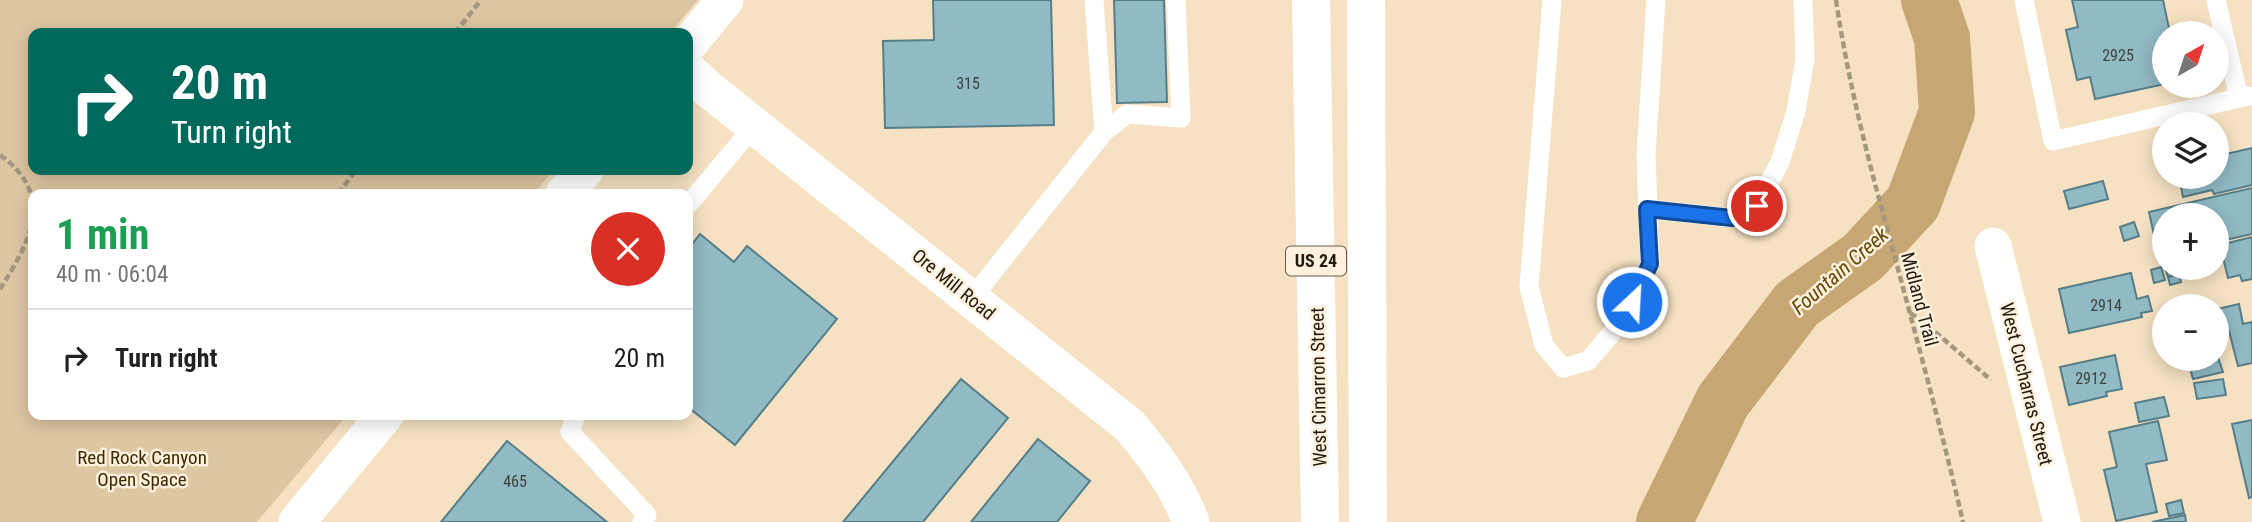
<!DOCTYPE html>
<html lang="en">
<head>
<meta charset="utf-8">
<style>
	:root { --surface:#fff; --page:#f6f6f6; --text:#222; --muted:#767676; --line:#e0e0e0 }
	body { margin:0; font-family:"Roboto Condensed",sans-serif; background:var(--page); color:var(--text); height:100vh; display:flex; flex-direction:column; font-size:26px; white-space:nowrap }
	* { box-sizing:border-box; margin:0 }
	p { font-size:23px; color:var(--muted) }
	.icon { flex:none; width:38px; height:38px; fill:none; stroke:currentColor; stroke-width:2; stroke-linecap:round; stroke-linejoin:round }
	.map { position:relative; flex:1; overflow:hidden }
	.details { position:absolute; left:28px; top:189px; width:665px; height:231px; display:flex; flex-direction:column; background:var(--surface); border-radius:14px; box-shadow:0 4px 18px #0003 }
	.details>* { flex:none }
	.banner { position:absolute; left:28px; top:28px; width:665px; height:147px; border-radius:14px; box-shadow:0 4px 18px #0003; background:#00695c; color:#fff; overflow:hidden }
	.needle { width:46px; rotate:39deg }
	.tools { position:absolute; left:2152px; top:21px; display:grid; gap:14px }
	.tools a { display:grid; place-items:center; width:77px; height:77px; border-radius:50%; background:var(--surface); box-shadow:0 4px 18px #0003; font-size:35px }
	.pin { position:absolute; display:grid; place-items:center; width:60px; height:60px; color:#fff; margin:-30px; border:4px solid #fff; border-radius:50%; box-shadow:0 2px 7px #0007 }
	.me { position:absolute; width:77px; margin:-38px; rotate:25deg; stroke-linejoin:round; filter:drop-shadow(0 0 5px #0008) }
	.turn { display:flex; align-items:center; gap:24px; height:147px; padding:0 28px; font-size:32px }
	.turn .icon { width:91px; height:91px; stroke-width:2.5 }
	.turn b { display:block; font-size:49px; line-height:60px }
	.round { display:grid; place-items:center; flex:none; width:74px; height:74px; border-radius:37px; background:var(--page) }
	.overview { display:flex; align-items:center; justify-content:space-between; height:119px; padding:0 28px }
	h1 { font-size:42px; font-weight:700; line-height:52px; color:#1e9e55 }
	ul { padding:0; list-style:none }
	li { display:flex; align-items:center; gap:21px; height:98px; padding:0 28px; border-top:2px solid var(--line) }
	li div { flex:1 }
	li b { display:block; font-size:26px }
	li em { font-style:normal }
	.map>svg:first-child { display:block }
	.green { fill:#ddc6a2 }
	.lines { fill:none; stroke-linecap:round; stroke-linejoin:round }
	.river { stroke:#c6a672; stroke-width:56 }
	.building { fill:#90bac4; stroke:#567e88; stroke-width:2 }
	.path { stroke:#a5967e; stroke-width:4.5; stroke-dasharray:7 3.5; stroke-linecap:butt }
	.lane { stroke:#fff; stroke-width:19 }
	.street { stroke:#fff; stroke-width:37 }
	.highway { stroke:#fff; stroke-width:38 }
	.route-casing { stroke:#114b97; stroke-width:18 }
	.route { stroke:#1a73e8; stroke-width:12 }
	.labels { text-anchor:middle; stroke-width:5; stroke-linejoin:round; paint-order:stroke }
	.number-label { font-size:16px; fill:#3e433c }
	.shield { fill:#fdf1de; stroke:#645b4d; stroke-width:2 }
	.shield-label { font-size:18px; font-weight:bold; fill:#221b0f }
	.street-label { font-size:19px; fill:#221b0f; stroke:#fdf1de }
	.park-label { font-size:19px; fill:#3f2900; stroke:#fdf1de }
	.water-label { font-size:21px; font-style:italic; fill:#684804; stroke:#fdf1de }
</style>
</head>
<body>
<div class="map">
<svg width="2252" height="522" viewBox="0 0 2252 522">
	<rect width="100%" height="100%" fill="#f6e2c3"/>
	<!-- green -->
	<path class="green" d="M0 0H698L670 33H33V170H554L533 194H33V415H347L257 522H0Z"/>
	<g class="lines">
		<!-- river -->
		<path class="river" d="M1664 522 1723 401 1797 304 1863 257 1913 203 1947 112 1942 38 1929 0"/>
	</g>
	<!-- building -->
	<g class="building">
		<path d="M933 0H1051L1054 125 885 128 883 41 934 40Z"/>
		<path d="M1114 0H1164L1167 102 1117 103Z"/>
		<path d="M2072 0H2163L2170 33H2165V84L2095 99 2090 77 2077 80 2066 30 2078 27Z"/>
		<path d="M2252 148V185L2214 194 2212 190 2183 197 2179 177H2217V156Z"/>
		<path d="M2103 181 2108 199 2069 209 2064 191Z"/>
		<path d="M2252 188V234L2217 242V215H2165V247L2157 249 2149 212Z"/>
		<path d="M2134 222 2139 236 2124 241 2120 227Z"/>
		<path d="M700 234 734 262 747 246 837 319 735 445 688 407V250Z"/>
		<path d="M2252 237V279L2242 281 2240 275 2228 278 2220 245Z"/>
		<path d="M2161 267 2165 280 2154 283 2151 270Z"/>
		<path d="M2165 268H2180L2182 273 2168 277Z"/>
		<path d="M2131 273 2137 299 2148 296 2152 311 2141 313 2142 317 2069 333 2059 289Z"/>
		<path d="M2179 274 2181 282 2170 285 2168 277Z"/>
		<path d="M2239 304 2243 324 2252 322V363L2238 366 2229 331 2217 334V309Z"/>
		<path d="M2217 354 2223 372 2193 379 2188 361 2199 359H2217Z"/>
		<path d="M2115 355 2122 389 2106 392 2107 396 2069 405 2060 367Z"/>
		<path d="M961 379 1008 418 923 522H843Z"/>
		<path d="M2223 379 2226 395 2197 399 2194 383Z"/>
		<path d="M2164 397 2169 416 2139 422 2135 403Z"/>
		<path d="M2252 420V497L2249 498 2232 424Z"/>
		<path d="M2158 421 2167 460 2146 464 2157 512 2116 521 2104 470 2117 467 2109 432Z"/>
		<path d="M1038 439 1090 481 1057 522H971Z"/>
		<path d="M507 441 607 522H441Z"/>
		<path d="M2181 500 2184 513 2169 516 2166 504Z"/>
		<path d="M2185 515 2186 522H2152Z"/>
	</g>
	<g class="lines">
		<!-- path -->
		<g class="path">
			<path d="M1836 0C1848 81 1868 160 1890 239 1915 333 1941 427 1963 522"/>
			<path d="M455 33 481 0"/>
			<path d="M0 155C56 195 30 242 0 289"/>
			<path d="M338 194 356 170"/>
			<path d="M1910 313 1919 318 1991 380"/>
		</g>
		<!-- lane -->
		<g class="lane">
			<path d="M1094 0 1104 132"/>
			<path d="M1552 0 1529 287 1544 345 1563 368 1588 361 1623 320 1650 264 1646 154 1656 0"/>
			<path d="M2024 0 2053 141 2239 98"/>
			<path d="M2216 0 2239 98 2249 96"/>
			<path d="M688 205 754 126"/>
			<path d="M1647 209 1732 218 1757 206 1780 162 1796 111 1805 59 1803 0"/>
			<path d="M972 298 1104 132 1127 114 1181 118 1176 0"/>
			<path d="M576 415 570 432 647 515 642 522"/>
		</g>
		<!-- street -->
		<g class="street">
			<path d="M688 45 725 0"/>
			<path d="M688 70 707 88 1130 426C1155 456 1177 485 1191 522"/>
			<path d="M564 194 585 170"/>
			<path d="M1993 246 2062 522"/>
			<path d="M297 522 385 415"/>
		</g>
		<!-- highway -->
		<g class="highway">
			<path d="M1311 0 1320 522"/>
			<path d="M1366 0 1368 522"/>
		</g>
	</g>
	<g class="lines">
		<defs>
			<path id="route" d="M1632 302 1650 264 1647 209 1732 218 1757 206"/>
		</defs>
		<!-- route casing -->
		<use href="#route" class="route-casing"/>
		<!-- route -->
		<use href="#route" class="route"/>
	</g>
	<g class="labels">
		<!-- number labels -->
		<g class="number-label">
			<text x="2118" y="61">2925</text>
			<text x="968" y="89">315</text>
			<text x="2106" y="311">2914</text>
			<text x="2091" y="384">2912</text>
			<text x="515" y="487">465</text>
		</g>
		<!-- shield labels -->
		<rect class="shield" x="1286" y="246.5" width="60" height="29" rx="5"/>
		<g class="shield-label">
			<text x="1316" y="267">US 24</text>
		</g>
		<!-- street labels -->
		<g class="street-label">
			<text transform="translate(954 284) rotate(39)" y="7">Ore Mill Road</text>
			<text transform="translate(1920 299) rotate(75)" y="7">Midland Trail</text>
			<text transform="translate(2027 384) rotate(76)" y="7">West Cucharras Street</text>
			<text transform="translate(1318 387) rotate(-91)" y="7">West Cimarron Street</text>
		</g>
		<!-- park labels -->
		<g class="park-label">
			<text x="142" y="464">Red Rock Canyon<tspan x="142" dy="22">Open Space</tspan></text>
		</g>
		<!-- water labels -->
		<g class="water-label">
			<text transform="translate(1840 271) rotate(-41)" y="7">Fountain Creek</text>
		</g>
	</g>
</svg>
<div class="tools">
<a><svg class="needle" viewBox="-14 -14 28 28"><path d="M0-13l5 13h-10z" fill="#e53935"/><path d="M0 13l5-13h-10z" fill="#767676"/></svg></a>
<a><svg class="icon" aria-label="layers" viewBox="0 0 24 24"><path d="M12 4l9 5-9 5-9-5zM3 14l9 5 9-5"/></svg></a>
<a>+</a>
<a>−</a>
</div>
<div class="pin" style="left:1757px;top:206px;background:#d93025"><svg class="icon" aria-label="arrive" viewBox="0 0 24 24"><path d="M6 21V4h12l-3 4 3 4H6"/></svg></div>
<svg class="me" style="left:1632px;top:302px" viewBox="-20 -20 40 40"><circle r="17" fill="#1a73e8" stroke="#fff" stroke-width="3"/><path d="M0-11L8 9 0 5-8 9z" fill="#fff"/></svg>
<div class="banner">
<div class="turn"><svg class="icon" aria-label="right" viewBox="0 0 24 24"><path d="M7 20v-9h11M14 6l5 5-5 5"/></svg><div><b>20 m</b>Turn right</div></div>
</div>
<section class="details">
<div class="overview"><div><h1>1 min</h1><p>40 m · 06:04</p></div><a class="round" style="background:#d93025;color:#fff"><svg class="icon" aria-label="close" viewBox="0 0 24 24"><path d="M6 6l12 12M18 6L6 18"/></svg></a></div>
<ul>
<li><svg class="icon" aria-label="right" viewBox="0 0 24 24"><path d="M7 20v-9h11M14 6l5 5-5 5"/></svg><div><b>Turn right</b></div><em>20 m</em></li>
</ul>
</section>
</div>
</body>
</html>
